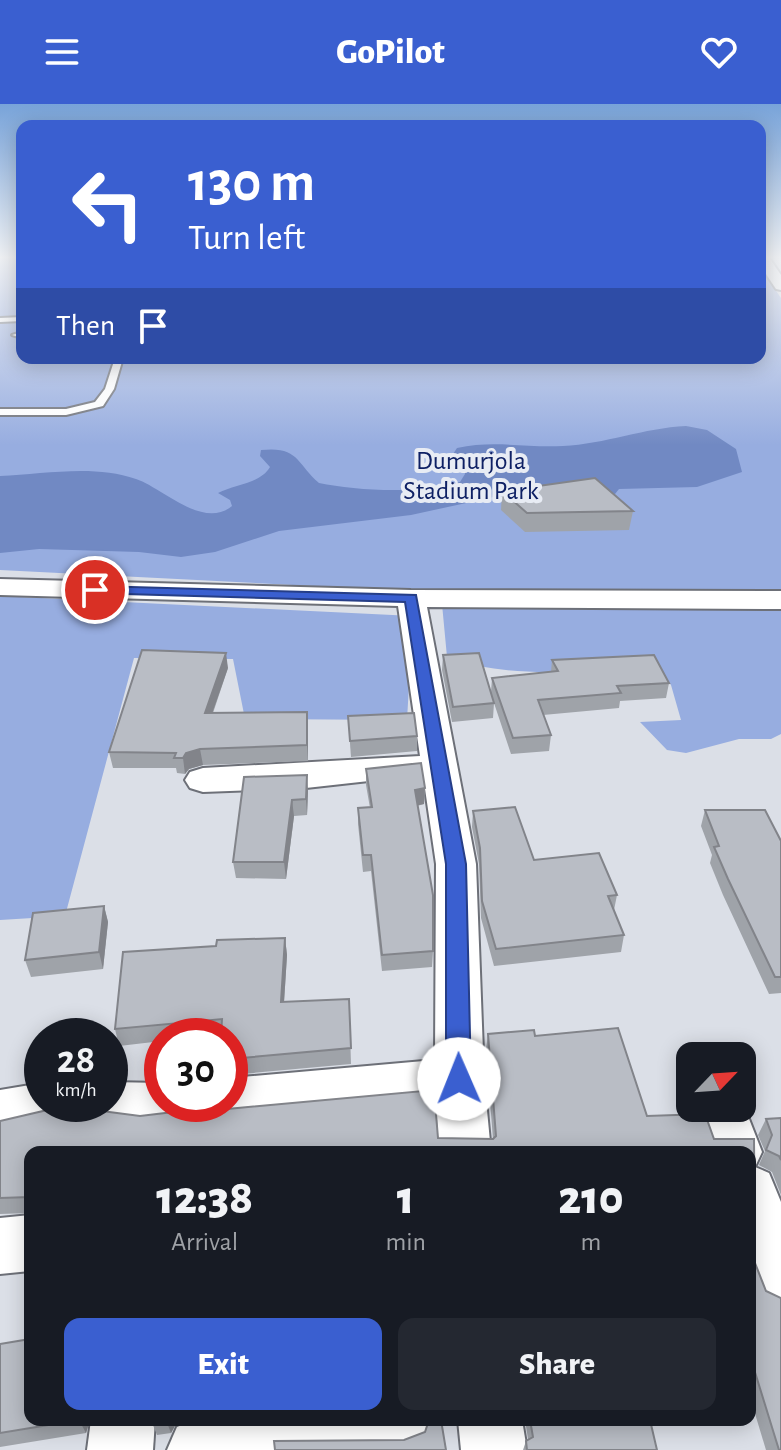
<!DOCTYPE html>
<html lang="en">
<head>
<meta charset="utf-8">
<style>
	:root { --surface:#171b24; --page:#242831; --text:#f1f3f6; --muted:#9ea1a6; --accent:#3a5fd0 }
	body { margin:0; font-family:"Alegreya Sans",sans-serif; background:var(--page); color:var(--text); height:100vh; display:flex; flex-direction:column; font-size:30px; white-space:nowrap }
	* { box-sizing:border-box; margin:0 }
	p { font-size:26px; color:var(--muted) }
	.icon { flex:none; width:44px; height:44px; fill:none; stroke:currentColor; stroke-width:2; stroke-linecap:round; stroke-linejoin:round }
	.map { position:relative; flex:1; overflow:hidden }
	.drawer { position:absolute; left:24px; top:1042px; width:732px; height:280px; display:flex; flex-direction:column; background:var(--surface); border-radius:16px; box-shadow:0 4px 20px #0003 }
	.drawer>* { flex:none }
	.hud { position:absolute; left:16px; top:16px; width:750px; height:244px; border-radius:16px; box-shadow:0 4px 20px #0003; background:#3a5fd0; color:#fff; overflow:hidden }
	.needle { width:52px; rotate:65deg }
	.fabs { position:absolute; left:676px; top:938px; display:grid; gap:16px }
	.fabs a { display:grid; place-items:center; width:80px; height:80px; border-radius:16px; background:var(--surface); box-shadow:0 4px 20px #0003; font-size:40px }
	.speed { position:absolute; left:24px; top:914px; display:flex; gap:16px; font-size:40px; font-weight:700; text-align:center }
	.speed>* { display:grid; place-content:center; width:104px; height:104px; border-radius:50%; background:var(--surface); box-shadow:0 4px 20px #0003; line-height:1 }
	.speed small { font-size:20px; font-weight:400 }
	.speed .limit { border:12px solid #d22; background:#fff; color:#111 }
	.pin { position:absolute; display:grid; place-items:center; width:68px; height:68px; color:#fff; margin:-34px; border:4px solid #fff; border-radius:50%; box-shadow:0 2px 8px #0007 }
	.me { position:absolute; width:88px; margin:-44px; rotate:359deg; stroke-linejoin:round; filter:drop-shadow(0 0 6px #0008) }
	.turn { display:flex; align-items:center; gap:28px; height:168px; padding:0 40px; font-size:36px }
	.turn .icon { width:104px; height:104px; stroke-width:2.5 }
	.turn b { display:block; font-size:56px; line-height:68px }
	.then { display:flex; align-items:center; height:76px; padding:0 40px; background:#0003; gap:16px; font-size:30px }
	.eta { display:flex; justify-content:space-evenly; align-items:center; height:136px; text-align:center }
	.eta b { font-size:48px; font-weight:800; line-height:56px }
	.cta { display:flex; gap:16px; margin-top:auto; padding:16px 40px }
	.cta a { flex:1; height:92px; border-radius:16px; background:var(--accent); color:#fff; font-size:32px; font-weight:800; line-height:92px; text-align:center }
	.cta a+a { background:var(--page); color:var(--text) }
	header { display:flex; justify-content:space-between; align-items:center; height:104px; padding:0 40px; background:var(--accent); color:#fff; font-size:36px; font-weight:800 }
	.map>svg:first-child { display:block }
	.green { fill:#97ade0 }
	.water { fill:#7189c3 }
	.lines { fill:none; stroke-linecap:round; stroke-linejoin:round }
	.service-casing { stroke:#6d7078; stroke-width:4 }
	.minor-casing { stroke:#6d7078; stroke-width:4 }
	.service { fill:#fff; fill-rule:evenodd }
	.minor { fill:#fff; fill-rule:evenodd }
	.wall { fill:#9fa3a9 }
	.shaded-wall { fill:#82848a }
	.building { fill:#b9bdc5; stroke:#82848a; stroke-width:2 }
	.route { fill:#3a5fd0; stroke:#263e87; stroke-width:2 }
	.labels { text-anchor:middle; stroke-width:8; stroke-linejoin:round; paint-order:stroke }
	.far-park-label { font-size:26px; fill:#0e2064; stroke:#e8ecf4 }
</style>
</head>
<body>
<header><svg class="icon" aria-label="menu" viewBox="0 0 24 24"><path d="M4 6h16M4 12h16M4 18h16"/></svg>GoPilot<svg class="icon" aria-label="heart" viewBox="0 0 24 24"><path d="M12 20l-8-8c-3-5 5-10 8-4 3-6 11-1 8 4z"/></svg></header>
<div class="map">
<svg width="781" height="1346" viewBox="0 0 781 1346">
	<rect width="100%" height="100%" fill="#dbdfe7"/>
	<!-- green -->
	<g class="green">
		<path d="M0 152H22V254H760V164L781 194V486L410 487 0 466Z"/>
		<path d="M0 492 413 512 407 616 245 615 233 555 134 554 65 812 0 816Z"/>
		<path d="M442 500 781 501V630L771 635H739L686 649 667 646 640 618 681 616 671 581 656 562C586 566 514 577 447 553Z"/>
	</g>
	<!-- water -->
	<path class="water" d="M686 322 707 326 736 345 742 368 697 383 619 385 615 390 584 387 558 379 411 411 279 427 215 448 181 453 139 448 39 445 0 449V372C44 370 94 360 136 375 163 384 203 426 232 402L230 396 218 389C235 380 260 380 270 363L260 352 261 346C299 342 296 359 319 379 357 387 422 390 460 378L465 370 464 365 449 356 457 344C494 336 526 344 563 342 605 340 644 324 686 322Z"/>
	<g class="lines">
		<defs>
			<g id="service">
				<path d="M22 213V217L0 218V214Z"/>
				<path d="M22 228V234L12 231Z"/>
				<path d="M115 254H123L114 285 103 302 66 311H0V305H66L95 298 105 285Z"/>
			</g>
			<g id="minor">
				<path d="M760 152H768L781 171V186L776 185 760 161Z"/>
				<path d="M0 475 411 486 781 487V505L427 503 476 760 484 975 491 1048H439L436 999 230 1018 212 1012 207 1000H230V974L435 956 436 760 423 671 306 684 203 688 190 684 185 676 190 668 203 664 420 652 398 502 0 491Z"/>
				<path d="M110 978 162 979V1000H205L198 1016C164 1028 125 1028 91 1016L84 1000H110Z"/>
				<path d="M42 979V1000H73L66 1016 0 1032V986Z"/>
				<path d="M742 997 762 1048 755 1063 769 1069 781 1098V1209L761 1200 750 1173V1048H710L695 1004H742Z"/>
				<path d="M30 1111V1167L0 1170V1114Z"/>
				<path d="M91 1316H155L153 1346H87Z"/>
				<path d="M194 1316H430L421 1339 403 1346H167L177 1323Z"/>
				<path d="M458 1316H522L527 1346H461Z"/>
			</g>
		</defs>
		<!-- service casing -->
		<use href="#service" class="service-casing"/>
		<!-- minor casing -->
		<use href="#minor" class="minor-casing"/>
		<!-- service -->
		<use href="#service" class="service"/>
		<!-- minor -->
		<use href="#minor" class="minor"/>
	</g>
	<!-- wall -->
	<g class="wall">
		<path d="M502 387 633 407 629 426 525 428 501 406Z"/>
		<path d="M443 551 491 588 492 574 551 568 552 556 669 579 666 594 620 597 619 604 543 611 551 631 549 647 511 650 494 599 493 614 452 618 442 566Z"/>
		<path d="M228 564 213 609 308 624V657L203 661 189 665 185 670 177 669 176 664H113L109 648Z"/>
		<path d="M348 612 417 632V647L351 653Z"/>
		<path d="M366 665 425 684 424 700 417 702 433 847 432 863 382 867 371 767 363 768 358 720V704H370L366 681Z"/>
		<path d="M244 673 308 687 307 711 294 712 286 775 236 774 233 758Z"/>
		<path d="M705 706 781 737V889L769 890 723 791 710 759 712 751 701 722Z"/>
		<path d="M473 707 534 756 617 791 614 806 624 831 621 848 494 862 481 814 479 760 472 723Z"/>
		<path d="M104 802 108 818 103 865 31 873 25 856Z"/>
		<path d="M285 834 287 851 284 898 349 895 351 960 230 971V932H162V937L119 942 115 925 216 842Z"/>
		<path d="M618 924 647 1012 705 1010 714 1035H754L755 1159 766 1187 781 1194V1346H766L750 1293V1048H30V1109L0 1110V1017L60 1003 62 1000H66L68 1008 94 1006 140 1012 182 1007 195 1003 197 1000H212L227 1005 434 986 438 1034 493 1035 486 946 488 930 534 926 535 932Z"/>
		<path d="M781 1014V1091L772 1068 759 1061 765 1047 758 1031 766 1015Z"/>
		<path d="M0 1240 90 1316 86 1329 0 1343Z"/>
		<path d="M151 1316H186L176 1320 171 1329 157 1331Z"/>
		<path d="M525 1316H650L657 1346H523L526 1337 528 1335Z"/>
	</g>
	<!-- shaded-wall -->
	<g class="shaded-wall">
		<path d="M226 549 228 564 207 624 205 609Z"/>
		<path d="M307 608 308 624V657L307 641Z"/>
		<path d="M200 645 203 661 189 665 185 670 183 654 186 649Z"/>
		<path d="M307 671 308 687 307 711 306 695Z"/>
		<path d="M425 684 424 700 414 702 415 686Z"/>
		<path d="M292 696 294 712 286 775 284 758Z"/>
		<path d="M104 802 108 818 103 865 99 848Z"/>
		<path d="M285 834 287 851 283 914 281 898Z"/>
		<path d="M64 1000H66L71 1013 62 1008Z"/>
		<path d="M79 1316H90L86 1329Z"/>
		<path d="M166 1316H186L176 1320 171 1329Z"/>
	</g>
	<!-- building -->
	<g class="building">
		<path d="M595 374 633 407 527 409 502 387Z"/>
		<path d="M142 546 226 549 205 609 307 608V641L200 645 186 649 183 654H174L176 649 109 648Z"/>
		<path d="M479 549 494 599 453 603 443 551Z"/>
		<path d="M654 551 669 579 617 582 621 589 538 596 551 631 513 634 492 574 558 567 552 556Z"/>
		<path d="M414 609 417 632 350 637 348 612Z"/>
		<path d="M421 659 425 684 415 686 433 791V847L382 851 371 751H363L358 704 372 703 366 665Z"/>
		<path d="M307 671 306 695 292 696 284 758H233L244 673Z"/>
		<path d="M515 703 534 756 599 749 617 791 608 792 624 831 496 845 482 797 480 744 473 707Z"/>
		<path d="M705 706H765L781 737V873H775L728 775 714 743 719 742Z"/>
		<path d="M104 802 99 848 25 856 33 809Z"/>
		<path d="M285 834 281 898 349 895 351 944 230 955V932H221L222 915 115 925 123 848 216 842 217 836Z"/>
		<path d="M618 924 647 1012 705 1010 714 1035H754L755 1159 766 1187 781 1194V1346H779L750 1252V1048H30V1093L0 1094V1017L60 1003 62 1000H64L62 1008 94 1006 140 1012 182 1007 195 1003 197 1000H212L227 1005 434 986 438 1034 493 1035 496 1032 488 930 534 926 535 932Z"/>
		<path d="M781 1014V1056L779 1052 766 1046 772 1031 766 1015Z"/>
		<path d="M30 1235V1316H79L0 1329V1240Z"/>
		<path d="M429 1316H441L446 1346H275L274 1337 404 1336 425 1328Z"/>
		<path d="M530 1316H650L657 1346H527L526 1337 533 1333Z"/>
	</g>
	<!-- sky -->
	<linearGradient id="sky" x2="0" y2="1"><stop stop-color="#78a3d9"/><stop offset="0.45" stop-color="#eff1f4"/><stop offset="1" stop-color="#eff1f4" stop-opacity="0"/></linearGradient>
	<rect width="781" height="341" fill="url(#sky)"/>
	<!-- route -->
	<path class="route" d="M95 482 416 491 466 760 471 975 468 982 459 985 450 982 446 975V760L405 498 90 489V483Z"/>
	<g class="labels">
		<!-- far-park labels -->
		<g class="far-park-label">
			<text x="471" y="365">Dumurjola<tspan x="471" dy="30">Stadium Park</tspan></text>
		</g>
	</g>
</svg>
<div class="fabs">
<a><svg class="needle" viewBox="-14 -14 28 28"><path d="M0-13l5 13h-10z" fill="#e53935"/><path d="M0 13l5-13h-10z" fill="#9ea1a6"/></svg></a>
</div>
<div class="speed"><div>28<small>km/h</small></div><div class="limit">30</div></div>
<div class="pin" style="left:95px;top:486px;background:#d93025"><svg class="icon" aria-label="arrive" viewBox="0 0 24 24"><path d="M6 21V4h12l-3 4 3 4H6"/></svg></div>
<svg class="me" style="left:459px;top:975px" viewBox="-20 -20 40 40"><circle r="19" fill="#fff"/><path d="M0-13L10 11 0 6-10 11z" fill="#3a5fd0"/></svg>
<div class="hud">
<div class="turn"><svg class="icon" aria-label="left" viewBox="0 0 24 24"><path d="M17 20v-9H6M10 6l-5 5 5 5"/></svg><div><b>130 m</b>Turn left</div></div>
<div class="then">Then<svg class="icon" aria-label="arrive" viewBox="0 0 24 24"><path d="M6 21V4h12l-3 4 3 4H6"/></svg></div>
</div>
<section class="drawer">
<div class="eta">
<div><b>12:38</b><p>Arrival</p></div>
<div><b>1</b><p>min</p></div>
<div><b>210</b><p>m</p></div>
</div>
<div class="cta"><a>Exit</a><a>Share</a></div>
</section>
</div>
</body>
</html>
